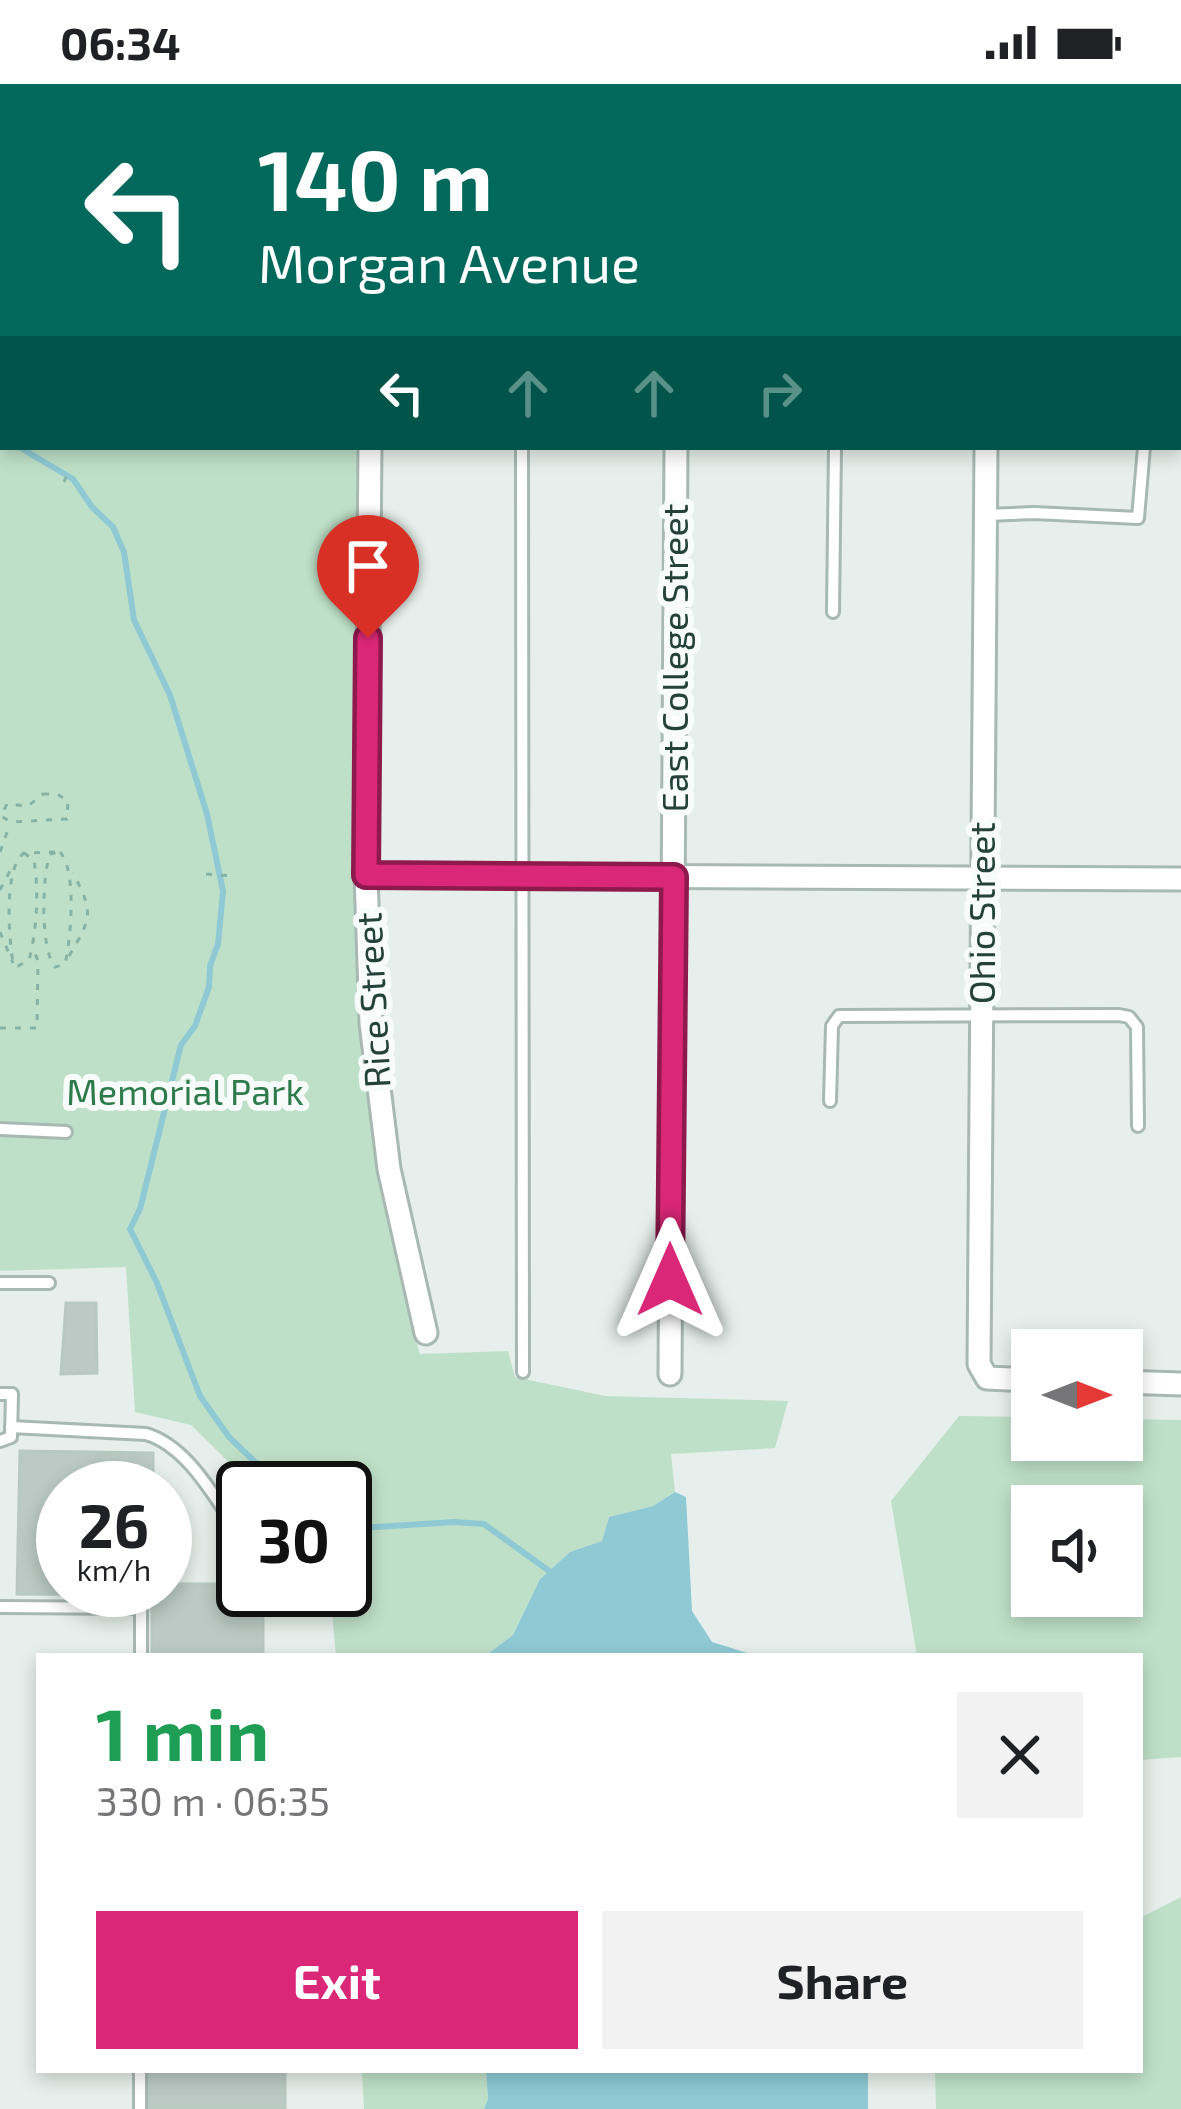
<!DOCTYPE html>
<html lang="en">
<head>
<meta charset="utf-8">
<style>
	:root { --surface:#fff; --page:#f2f2f2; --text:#202124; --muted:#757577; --accent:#db2777 }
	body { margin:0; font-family:"Exo 2",sans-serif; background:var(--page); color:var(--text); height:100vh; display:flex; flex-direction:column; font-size:45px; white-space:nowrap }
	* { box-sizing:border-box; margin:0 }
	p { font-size:39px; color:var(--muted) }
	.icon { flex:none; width:66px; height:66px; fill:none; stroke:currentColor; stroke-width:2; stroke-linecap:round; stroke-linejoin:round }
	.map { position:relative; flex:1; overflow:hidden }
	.sheet { position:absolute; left:36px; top:1569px; width:1107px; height:420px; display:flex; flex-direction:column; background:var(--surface); border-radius:0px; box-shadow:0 6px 18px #0003 }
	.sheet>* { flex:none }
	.banner { position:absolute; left:0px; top:0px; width:1182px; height:366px; box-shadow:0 6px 18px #0003; background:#00695c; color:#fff; overflow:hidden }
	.needle { width:78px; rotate:90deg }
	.buttons { position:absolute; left:1011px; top:1245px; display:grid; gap:24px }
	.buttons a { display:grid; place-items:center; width:132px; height:132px; border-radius:0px; background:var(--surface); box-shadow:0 6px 18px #0003; font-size:60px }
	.speed { position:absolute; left:36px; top:1377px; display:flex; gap:24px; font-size:60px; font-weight:700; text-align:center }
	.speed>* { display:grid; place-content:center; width:156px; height:156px; border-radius:50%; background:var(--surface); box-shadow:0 6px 18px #0003; line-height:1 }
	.speed small { font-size:30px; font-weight:400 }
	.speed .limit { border:6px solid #111; border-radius:18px; background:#fff; color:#111 }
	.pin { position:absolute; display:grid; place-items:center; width:102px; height:102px; color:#fff; margin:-123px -51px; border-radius:50% 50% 50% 0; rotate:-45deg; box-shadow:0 0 12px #0007 }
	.pin .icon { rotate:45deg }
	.me { position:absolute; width:132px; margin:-66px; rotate:0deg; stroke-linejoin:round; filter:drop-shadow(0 0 9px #0008) }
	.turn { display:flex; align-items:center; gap:42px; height:252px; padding:0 60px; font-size:54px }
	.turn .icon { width:156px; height:156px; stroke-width:2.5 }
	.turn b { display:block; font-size:84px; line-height:102px }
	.lanes { display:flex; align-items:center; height:114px; padding:0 60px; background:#0003; justify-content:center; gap:60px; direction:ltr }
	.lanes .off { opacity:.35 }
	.round { display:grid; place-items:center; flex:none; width:126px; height:126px; border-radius:0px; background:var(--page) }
	.headline { display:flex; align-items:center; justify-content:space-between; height:204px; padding:0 60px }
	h1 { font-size:72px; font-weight:700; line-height:90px; color:#1e9e55 }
	.primary-button { display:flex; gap:24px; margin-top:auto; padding:24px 60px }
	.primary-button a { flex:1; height:138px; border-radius:0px; background:var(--accent); color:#fff; font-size:48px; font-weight:700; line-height:138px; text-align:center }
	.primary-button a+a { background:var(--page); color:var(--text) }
	.status { display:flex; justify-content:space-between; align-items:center; height:84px; padding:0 60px; background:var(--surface); direction:ltr }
	.status svg { height:33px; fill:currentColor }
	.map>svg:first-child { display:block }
	.green { fill:#bfe0c8; fill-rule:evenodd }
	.water { fill:#8ec9d4 }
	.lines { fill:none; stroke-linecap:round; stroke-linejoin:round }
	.stream { stroke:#8ec9d4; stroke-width:6 }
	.building { fill:#bbcac4; stroke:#b8c9c2; stroke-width:3 }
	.service-casing { stroke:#a8b8b2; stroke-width:16 }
	.minor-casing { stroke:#a8b8b2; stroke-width:27 }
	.tertiary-casing { stroke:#a8b8b2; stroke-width:33 }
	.path { stroke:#86b3a5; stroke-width:3; stroke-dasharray:6 9; stroke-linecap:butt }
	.service { stroke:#fff; stroke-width:10 }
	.minor { stroke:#fff; stroke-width:21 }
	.tertiary { stroke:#fff; stroke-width:27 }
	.route-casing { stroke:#8e194d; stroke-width:30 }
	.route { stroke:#db2777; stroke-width:21 }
	.labels { text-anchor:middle; stroke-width:12; stroke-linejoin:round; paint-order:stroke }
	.street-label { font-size:36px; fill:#24423a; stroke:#f7fbf9 }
	.park-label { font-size:36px; fill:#2d7a4b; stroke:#f7fbf9 }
</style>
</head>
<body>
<div class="status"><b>06:34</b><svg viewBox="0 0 49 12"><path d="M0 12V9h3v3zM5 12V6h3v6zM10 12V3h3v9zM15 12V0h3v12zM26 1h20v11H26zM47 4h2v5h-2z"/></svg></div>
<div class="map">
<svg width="1181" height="2025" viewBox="0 0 1181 2025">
	<rect width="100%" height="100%" fill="#e6efeb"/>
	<!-- green -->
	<g class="green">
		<path d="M0 216 3 363H357C356 601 346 838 381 1074 391 1140 400 1206 420 1270L508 1267 515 1293 605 1312 788 1317 775 1364 671 1370 675 1408 653 1422 609 1433 602 1457 570 1468 540 1495 513 1551 485 1572H336L330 1506H345V1404H255L191 1341 135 1328 126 1183 0 1187Z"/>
		<path d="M959 1332 1032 1333V1356H1122V1335L1181 1336V1673L1140 1676V1572H917L891 1417ZM1122 1422V1512H1032V1422Z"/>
		<path d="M1181 1813V2025H936L935 1986H1140V1834Z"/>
		<path d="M362 1986H486L488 2015 484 2025H364Z"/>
	</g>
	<!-- water -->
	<g class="water">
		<path d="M675 1408 686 1413 692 1527 712 1558 757 1572H485L513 1551 540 1495 570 1468 602 1457 609 1433 653 1422Z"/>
		<path d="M486 1986H868V2025H484L488 2015Z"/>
	</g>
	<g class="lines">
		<!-- stream -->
		<g class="stream">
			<path d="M0 352 3 354"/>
			<path d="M19 363 73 395 92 423 113 443 124 468 134 536 170 611 207 730 223 807 218 860 210 882 209 903 195 942 181 961 140 1125 130 1145 157 1199 200 1312 229 1353 256 1379 279 1385 293 1404"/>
			<path d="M345 1445 454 1438 484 1440 552 1489"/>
		</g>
	</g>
	<!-- building -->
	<g class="building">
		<path d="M66 1219H96L97 1289 61 1290Z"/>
		<path d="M20 1367 153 1369V1404H63V1506H165V1500H243V1506H263V1572H152V1511L17 1510Z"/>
		<rect x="149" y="1986" width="136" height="39"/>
	</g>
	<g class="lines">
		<defs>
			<g id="service">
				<path d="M44 0V3"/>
				<path d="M435 0V3"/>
				<path d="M526 0V3"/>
				<path d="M829 0V3"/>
				<path d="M401 3 403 0"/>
				<path d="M1179 75H1181"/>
				<path d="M522 363 523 1288"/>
				<path d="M986 431 1034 429 1138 434 1144 363"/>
				<path d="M833 528 835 363"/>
				<path d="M830 1017 832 942 839 932 1119 931 1129 933 1137 943 1138 1042"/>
				<path d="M0 1045 66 1048"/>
				<path d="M0 1199H49"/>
				<path d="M0 1310H12L11 1353 0 1357"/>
				<path d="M11 1343 146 1350C190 1363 217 1419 243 1454"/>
				<path d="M0 1523 141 1524V1572"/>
				<path d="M140 1986V2025"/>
			</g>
			<g id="minor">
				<path d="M1146 0V3"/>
				<path d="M677 3V0"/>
				<path d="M370 363 366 791 371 939 389 1085 426 1249"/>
				<path d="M986 363 979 1280 987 1294 1032 1296"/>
				<path d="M366 791 1181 795"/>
				<path d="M670 1290 676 363"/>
				<path d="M1122 1298 1181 1300"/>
			</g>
			<g id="tertiary">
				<path d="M1179 199H1181"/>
				<path d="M0 200H3"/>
			</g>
		</defs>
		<!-- service casing -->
		<use href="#service" class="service-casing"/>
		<!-- minor casing -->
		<use href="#minor" class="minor-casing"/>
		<!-- tertiary casing -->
		<use href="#tertiary" class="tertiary-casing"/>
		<!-- path -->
		<g class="path">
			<path d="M64 398 69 386"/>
			<path d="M43 710H57L68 717 67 735 11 738 1 732 7 720 28 722Z"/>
			<path d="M0 768 10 740"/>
			<path d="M60 768C77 786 71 855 65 880L55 883C40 865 42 792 50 770Z"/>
			<path d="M24 769 34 776C39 807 37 846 29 876L18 882 13 879C9 854 3 785 24 769L55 768"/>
			<path d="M206 790 232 792"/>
			<path d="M0 806 12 783"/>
			<path d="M0 848 13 879"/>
			<path d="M69 872C92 833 94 829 73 789"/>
			<path d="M0 944H37L38 877 33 864"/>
		</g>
		<!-- service -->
		<use href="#service" class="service"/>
		<!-- minor -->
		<use href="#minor" class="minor"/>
		<!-- tertiary -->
		<use href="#tertiary" class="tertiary"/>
	</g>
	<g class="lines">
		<defs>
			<path id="route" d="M368 554 366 791 674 793 670 1196"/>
		</defs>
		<!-- route casing -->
		<use href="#route" class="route-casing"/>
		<!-- route -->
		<use href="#route" class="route"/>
	</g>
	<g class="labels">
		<!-- street labels -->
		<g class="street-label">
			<text transform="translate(675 574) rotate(-90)" y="13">East College Street</text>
			<text transform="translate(982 829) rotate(-90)" y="13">Ohio Street</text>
			<text transform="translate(373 916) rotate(-93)" y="13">Rice Street</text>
		</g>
		<!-- park labels -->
		<g class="park-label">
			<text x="185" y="1021">Memorial Park</text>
		</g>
	</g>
</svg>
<div class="buttons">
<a><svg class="needle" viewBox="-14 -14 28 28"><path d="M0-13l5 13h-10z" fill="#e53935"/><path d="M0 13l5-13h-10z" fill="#757577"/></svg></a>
<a><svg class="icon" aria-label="sound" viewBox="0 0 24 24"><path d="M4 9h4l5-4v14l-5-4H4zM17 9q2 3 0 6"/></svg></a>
</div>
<div class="speed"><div>26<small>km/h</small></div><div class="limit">30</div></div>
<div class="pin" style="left:368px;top:554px;background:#d93025"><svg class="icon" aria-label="arrive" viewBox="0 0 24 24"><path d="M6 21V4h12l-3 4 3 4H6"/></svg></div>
<svg class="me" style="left:670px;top:1196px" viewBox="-20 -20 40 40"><path d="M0-17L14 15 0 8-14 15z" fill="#db2777" stroke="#fff" stroke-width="4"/></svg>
<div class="banner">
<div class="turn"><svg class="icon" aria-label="left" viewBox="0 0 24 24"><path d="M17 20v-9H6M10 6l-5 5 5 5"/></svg><div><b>140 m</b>Morgan Avenue</div></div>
<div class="lanes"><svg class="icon" aria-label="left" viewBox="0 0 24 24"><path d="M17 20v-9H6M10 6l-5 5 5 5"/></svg><svg class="icon off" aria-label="ahead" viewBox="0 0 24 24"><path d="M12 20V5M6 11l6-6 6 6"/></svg><svg class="icon off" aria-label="ahead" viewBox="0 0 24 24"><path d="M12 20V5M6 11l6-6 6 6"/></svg><svg class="icon off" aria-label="right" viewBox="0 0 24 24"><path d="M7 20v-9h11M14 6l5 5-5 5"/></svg></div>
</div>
<section class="sheet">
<div class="headline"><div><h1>1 min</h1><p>330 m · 06:35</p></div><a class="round"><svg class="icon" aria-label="close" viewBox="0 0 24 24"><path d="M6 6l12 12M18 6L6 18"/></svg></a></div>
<div class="primary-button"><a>Exit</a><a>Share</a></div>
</section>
</div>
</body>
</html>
